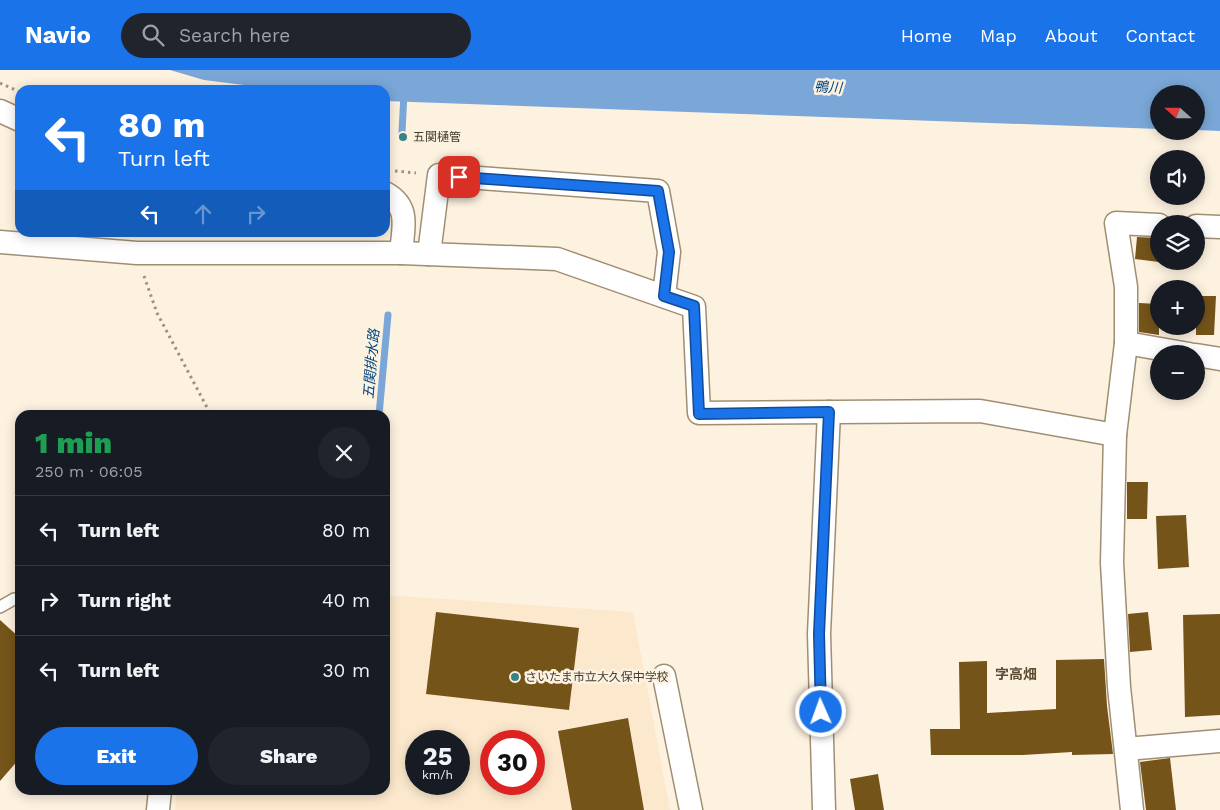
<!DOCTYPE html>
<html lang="en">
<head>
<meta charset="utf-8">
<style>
	:root { --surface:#171b24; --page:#20242c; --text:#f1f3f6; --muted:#9ea1a6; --line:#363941; --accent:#1a73e8 }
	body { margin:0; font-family:"Work Sans","Noto Sans JP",sans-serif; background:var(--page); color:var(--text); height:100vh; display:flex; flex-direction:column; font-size:19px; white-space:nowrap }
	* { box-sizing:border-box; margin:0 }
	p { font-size:16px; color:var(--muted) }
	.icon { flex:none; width:28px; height:28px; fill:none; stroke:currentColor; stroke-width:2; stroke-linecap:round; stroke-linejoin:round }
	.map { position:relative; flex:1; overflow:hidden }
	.drawer { position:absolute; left:15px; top:340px; width:375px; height:385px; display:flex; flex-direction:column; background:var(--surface); border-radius:15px; box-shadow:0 2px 12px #0003 }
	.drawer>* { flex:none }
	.top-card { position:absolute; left:15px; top:15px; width:375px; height:152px; border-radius:15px; box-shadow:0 2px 12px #0003; background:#1a73e8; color:#fff; overflow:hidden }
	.needle { width:32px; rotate:291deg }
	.fabs { position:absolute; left:1150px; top:15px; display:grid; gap:10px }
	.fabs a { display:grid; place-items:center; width:55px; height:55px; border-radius:50%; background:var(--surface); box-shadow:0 2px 12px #0003; font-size:25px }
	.speed { position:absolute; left:405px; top:660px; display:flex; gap:10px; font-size:25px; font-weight:700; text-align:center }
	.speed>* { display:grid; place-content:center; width:65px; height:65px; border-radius:50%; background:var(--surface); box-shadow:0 2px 12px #0003; line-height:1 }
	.speed small { font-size:12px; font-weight:400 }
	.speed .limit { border:8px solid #d22; background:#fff; color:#111 }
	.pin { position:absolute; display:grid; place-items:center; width:42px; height:42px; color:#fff; margin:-21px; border-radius:10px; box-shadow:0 2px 8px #0006 }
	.me { position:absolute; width:55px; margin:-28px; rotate:358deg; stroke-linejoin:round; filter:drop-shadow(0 0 4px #0008) }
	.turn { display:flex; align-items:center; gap:18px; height:105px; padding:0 20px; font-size:22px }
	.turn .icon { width:65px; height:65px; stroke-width:2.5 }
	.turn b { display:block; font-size:35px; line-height:42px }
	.lanes { display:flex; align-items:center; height:48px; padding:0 20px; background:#0003; justify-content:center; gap:25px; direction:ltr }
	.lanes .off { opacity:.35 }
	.round { display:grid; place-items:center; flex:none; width:52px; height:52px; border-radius:26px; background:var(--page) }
	.head { display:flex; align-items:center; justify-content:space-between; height:85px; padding:0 20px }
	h1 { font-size:30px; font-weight:800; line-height:38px; color:#1e9e55 }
	.cta { display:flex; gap:10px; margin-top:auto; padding:10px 20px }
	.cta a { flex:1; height:58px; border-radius:30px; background:var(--accent); color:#fff; font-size:20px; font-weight:800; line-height:58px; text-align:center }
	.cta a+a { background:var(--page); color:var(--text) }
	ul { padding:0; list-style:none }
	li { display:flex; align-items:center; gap:15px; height:70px; padding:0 20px; border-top:1px solid var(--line) }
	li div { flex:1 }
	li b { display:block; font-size:19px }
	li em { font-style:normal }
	header { display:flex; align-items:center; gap:30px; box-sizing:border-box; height:70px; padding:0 25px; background:var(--accent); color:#fff }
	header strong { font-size:24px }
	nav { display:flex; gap:28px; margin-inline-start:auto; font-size:18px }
	.search { width:350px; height:45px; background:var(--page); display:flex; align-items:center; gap:12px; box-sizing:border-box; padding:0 18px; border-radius:28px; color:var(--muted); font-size:19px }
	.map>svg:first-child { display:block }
	.built { fill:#fce9cd; fill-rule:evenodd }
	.water { fill:#7aa7d7 }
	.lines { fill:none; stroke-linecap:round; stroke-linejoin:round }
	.stream { stroke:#7aa7d7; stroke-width:7 }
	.building { fill:#755419 }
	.service-casing { stroke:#a08e73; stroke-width:14 }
	.minor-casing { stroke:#a08e73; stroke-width:25 }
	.path { stroke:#9c9284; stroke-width:3; stroke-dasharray:2.5 4; stroke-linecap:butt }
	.service { stroke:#fff; stroke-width:11 }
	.minor { stroke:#fff; stroke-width:22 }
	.route-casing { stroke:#114b97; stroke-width:12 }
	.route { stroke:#1a73e8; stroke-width:9 }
	.poi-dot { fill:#3a8383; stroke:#fdf1e0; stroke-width:2 }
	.labels { text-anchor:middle; stroke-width:5; stroke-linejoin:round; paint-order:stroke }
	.poi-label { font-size:12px; fill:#433c30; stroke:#fdf1e0; text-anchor:start }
	.water-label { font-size:14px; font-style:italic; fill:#004781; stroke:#fdf1e0 }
	.neighbourhood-label { font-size:14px; font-weight:bold; fill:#5d4c34; stroke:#fdf1e0 }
</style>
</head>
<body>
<header>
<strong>Navio</strong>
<div class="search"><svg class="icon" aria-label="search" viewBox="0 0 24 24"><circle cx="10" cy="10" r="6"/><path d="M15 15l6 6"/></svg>Search here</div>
<nav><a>Home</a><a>Map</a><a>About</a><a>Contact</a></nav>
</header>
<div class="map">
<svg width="1220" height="740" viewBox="0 0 1220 740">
	<rect width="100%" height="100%" fill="#fdf1e0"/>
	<!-- built -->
	<path class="built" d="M385 525 633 542 670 740H175L177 720H385ZM416 671H459V714H416ZM491 671H534V714H491Z"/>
	<!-- water -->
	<path class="water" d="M170 0H1220V61L1196 60V24H1159V59L385 31V20H283L204 10Z"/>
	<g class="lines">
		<!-- stream -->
		<g class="stream">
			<path d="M402 62 404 23"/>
			<path d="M379 345 388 245"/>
		</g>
	</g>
	<!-- building -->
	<g class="building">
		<path d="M1137 167 1159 168V192L1135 189Z"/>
		<path d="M1196 226H1216L1214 265H1196Z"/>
		<path d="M1139 233 1159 234V265L1139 262Z"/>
		<path d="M1127 412H1148L1147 449H1127Z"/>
		<path d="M1186 445 1189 497 1158 499 1156 446Z"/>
		<path d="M436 542 579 558 569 640 426 624Z"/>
		<path d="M1148 542 1152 580 1130 582 1128 544Z"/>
		<path d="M1220 544V645L1185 647 1183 545Z"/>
		<path d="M0 550 20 568V688L0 711Z"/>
		<path d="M1104 589 1107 636 1113 684 1072 685V682L1023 685H931L930 659H960L959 592 987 591V643L1056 639V590Z"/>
		<path d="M628 648 644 740H572L558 661Z"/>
		<path d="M1170 688 1176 740H1146L1140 692Z"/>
		<path d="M878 704 884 740H855L850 709Z"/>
	</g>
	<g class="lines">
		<defs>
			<path id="service" d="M0 537 14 529"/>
			<g id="minor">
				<path d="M0 41 20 50"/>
				<path d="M385 123C411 137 403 158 401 183"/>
				<path d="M1196 156 1220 157"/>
				<path d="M0 172 137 183H401L557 189 694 237 699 343 980 341 1115 365"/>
				<path d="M429 184 439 105 658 121 669 182 664 226"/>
				<path d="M1126 273 1189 284"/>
				<path d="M1196 285 1220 289"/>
				<path d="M664 606 691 740"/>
				<path d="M1126 679 1220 671"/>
				<path d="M158 740 160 720"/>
				<path d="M824 740 819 564 829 342"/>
				<path d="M1132 740 1119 617 1112 493 1115 365 1126 273V217L1116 153 1159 155"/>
			</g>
		</defs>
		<!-- service casing -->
		<use href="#service" class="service-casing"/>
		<!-- minor casing -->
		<use href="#minor" class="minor-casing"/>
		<!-- path -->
		<g class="path">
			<path d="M0 13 20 22"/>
			<path d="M395 101 416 103"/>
			<path d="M144 206 157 243 211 345"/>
		</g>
		<!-- service -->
		<use href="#service" class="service"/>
		<!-- minor -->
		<use href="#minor" class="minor"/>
	</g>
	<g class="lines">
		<defs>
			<path id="route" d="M459 107 658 121 669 182 664 226 694 236 699 344 829 342 819 564 821 642"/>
		</defs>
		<!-- route casing -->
		<use href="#route" class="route-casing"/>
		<!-- route -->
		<use href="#route" class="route"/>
	</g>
	<!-- markers -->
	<g class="poi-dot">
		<circle cx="403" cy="67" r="5"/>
		<circle cx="515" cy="607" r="5"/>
	</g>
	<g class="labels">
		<!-- poi labels -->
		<g class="poi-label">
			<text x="413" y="71">五関樋管</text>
			<text x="525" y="611">さいたま市立大久保中学校</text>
		</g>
		<!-- water labels -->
		<g class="water-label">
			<text transform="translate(828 17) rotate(3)" y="5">鴨川</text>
			<text transform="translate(371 294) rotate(-85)" y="5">五関排水路</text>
		</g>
		<!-- neighbourhood labels -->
		<g class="neighbourhood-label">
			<text x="1016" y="609">字高畑</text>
		</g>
	</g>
</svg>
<div class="fabs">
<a><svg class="needle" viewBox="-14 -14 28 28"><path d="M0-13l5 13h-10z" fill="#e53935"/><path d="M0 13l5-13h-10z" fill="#9ea1a6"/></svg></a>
<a><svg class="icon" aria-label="sound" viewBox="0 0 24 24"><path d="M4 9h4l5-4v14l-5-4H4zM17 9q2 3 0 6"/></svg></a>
<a><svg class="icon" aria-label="layers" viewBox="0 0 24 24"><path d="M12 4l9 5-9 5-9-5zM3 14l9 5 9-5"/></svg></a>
<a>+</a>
<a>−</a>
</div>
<div class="speed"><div>25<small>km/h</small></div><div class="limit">30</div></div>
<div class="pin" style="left:459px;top:107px;background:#d93025"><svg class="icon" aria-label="arrive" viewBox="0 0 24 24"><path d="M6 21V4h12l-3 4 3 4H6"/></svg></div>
<svg class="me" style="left:821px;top:642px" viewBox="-20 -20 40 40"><circle r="17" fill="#1a73e8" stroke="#fff" stroke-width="3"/><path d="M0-11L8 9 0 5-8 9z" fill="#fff"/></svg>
<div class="top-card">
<div class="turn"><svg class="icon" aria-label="left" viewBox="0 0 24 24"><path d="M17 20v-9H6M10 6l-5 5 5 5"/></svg><div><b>80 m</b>Turn left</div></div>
<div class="lanes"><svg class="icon" aria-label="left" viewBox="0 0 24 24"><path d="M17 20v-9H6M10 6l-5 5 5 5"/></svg><svg class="icon off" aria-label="ahead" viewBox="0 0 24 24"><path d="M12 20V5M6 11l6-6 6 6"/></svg><svg class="icon off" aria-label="right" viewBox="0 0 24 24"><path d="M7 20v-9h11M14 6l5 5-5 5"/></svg></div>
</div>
<section class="drawer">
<div class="head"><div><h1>1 min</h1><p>250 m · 06:05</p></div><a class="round"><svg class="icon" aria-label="close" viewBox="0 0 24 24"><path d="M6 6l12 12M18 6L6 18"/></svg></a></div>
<ul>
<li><svg class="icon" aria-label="left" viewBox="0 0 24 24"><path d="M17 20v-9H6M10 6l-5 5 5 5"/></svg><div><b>Turn left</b></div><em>80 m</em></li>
<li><svg class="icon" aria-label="right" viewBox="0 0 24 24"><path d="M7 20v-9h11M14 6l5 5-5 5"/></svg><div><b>Turn right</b></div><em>40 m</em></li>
<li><svg class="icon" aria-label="left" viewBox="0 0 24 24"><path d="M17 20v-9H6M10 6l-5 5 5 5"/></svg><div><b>Turn left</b></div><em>30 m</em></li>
</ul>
<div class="cta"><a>Exit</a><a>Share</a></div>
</section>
</div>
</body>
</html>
